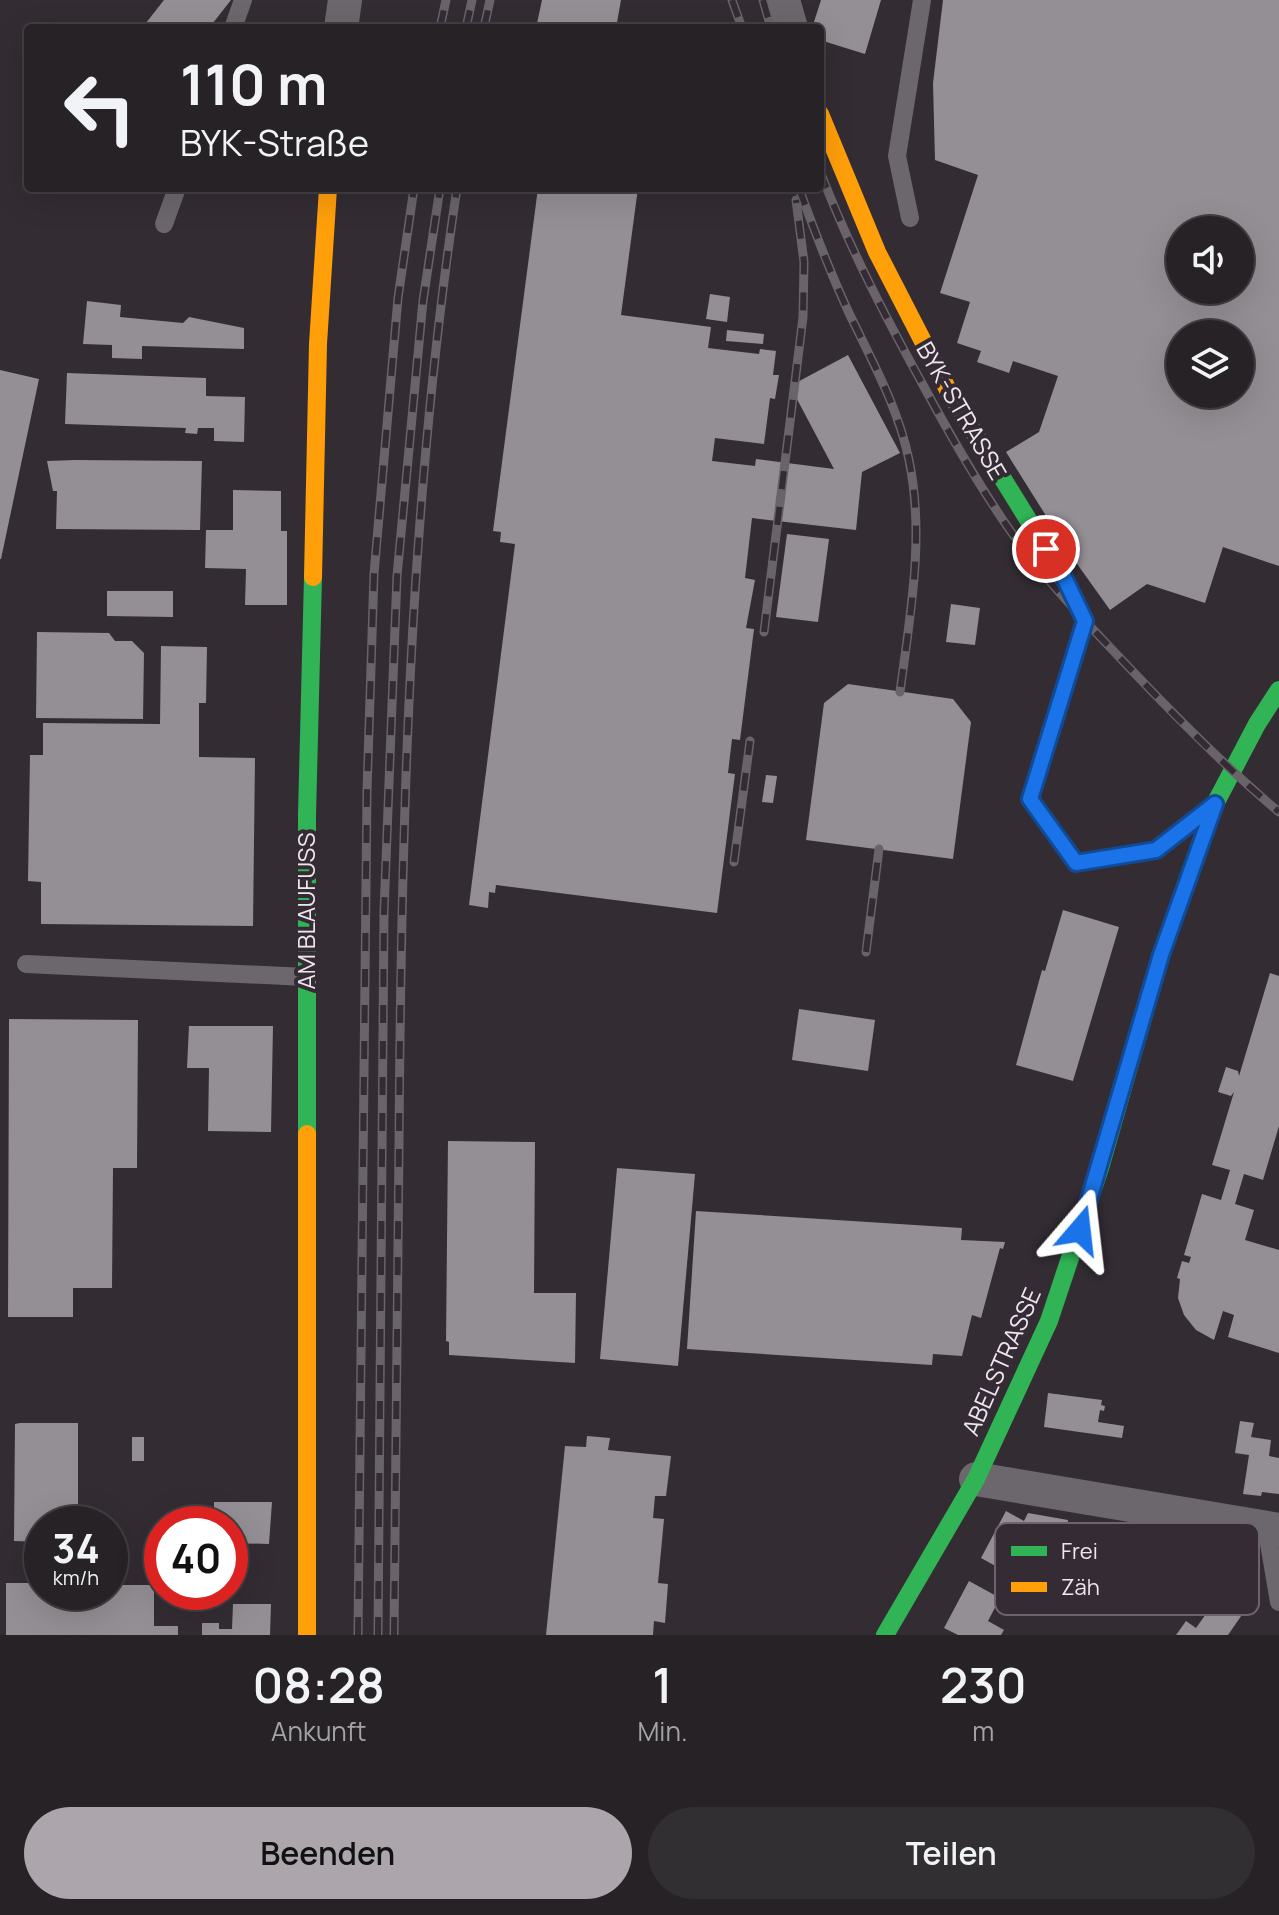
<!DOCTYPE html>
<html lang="de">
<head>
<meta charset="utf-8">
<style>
	:root { --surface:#262226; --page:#322f32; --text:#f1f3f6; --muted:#a4a4a7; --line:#423f43; --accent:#aca6ac }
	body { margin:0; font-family:Manrope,sans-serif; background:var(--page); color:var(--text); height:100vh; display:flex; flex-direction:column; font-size:30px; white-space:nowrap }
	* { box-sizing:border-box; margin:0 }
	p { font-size:26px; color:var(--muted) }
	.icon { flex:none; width:44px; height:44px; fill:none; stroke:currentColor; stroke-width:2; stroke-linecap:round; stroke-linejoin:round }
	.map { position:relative; height:1635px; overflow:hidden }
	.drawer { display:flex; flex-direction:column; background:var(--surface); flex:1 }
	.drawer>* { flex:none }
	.guide { position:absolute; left:24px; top:24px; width:800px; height:168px; border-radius:8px; box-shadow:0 8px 32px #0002,0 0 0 2px var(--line); background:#262226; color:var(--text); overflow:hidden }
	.tools { position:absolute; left:1166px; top:216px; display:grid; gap:16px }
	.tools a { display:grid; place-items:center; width:88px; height:88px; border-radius:50%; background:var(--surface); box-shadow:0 8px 32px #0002,0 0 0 2px var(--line); font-size:40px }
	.speed { position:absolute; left:24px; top:1506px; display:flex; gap:16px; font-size:40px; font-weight:700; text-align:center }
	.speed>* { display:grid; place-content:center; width:104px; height:104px; border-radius:50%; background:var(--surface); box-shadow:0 8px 32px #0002,0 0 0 2px var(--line); line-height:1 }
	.speed small { font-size:20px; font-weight:400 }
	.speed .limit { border:12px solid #d22; background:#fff; color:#111 }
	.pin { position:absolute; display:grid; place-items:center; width:68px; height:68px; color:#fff; margin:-34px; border:4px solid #fff; border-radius:50%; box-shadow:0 2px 8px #0007 }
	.me { position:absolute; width:88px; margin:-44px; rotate:17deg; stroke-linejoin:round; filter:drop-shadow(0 0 6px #0008) }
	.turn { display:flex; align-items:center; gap:28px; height:168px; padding:0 24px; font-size:36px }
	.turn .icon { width:104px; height:104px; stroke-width:2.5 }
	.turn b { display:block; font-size:56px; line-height:68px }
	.eta { display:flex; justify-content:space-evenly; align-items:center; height:136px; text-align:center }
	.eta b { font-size:48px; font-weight:600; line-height:56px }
	.button { display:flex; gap:16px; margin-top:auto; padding:16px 24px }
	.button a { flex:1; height:92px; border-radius:48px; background:var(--accent); color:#111; font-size:32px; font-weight:600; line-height:92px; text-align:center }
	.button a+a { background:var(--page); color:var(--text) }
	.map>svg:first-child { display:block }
	.building { fill:#948f94; fill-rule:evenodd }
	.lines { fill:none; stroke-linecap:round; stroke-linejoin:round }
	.lane { stroke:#6c666d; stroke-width:18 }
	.street { stroke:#6c666d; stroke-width:34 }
	.fast { stroke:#30b455; stroke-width:18 }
	.slow { stroke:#ff9f0a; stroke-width:18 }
	.rail-casing { stroke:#696469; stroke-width:9 }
	.rail { stroke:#352b35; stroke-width:6; stroke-dasharray:18; stroke-linecap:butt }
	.route-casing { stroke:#114b97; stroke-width:20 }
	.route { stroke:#1a73e8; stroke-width:14 }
	.labels { text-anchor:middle; stroke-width:8; stroke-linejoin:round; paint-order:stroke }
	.street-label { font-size:24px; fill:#ede7ed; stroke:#352b35 }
	.key { fill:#352b35; stroke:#6c636c; stroke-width:2 }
	.key-label { font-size:22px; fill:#ede7ed }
</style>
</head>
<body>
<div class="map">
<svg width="1279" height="1635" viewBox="0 0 1279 1635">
	<rect width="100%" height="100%" fill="#332d33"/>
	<!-- building -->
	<g class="building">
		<path d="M164 0H231L209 28H142Z"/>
		<path d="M542 0H621L616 28H536Z"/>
		<path d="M821 0H881L865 54 820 40V28H812Z"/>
		<path d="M943 0H1279V566L1223 547 1205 603 1147 584 1110 610 1070 554 1006 452 1039 432 1058 376 1013 361 1009 373 977 362 981 351 957 343 970 302 940 293 978 175 935 160 933 83ZM1180 230H1240V290H1180ZM1180 334H1240V394H1180Z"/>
		<path d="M538 188H638L621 315 711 327 708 348 759 354 760 349 776 351 773 375H779L775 399 770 398 764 444 715 438 712 461 755 466 756 459 834 469 790 386 848 355 900 453 862 472 856 530 752 518 745 578 755 580 746 628 754 629 740 740 732 739 728 773 735 774 717 913 496 885 495 893 489 892 488 908 469 905 515 544 500 542 501 532 493 531Z"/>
		<path d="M710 294 730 297 727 322 706 319Z"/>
		<path d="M87 301 121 305 120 317 183 323 189 317 244 328V349L142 346V359L112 358V345L83 344Z"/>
		<path d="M727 330 764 334 763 344 726 341Z"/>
		<path d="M0 370 39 379 1 559H0Z"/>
		<path d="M67 373 206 378V396L245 397 244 442 214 441V428H198L197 434 185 433 186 428 65 424Z"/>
		<path d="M75 460 202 461 200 530 56 529 57 491H53L47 461Z"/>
		<path d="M233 490 281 491V531H287V605H245L246 569 205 568 206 530H233Z"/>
		<path d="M787 534 829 539 818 622 776 617Z"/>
		<path d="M107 591H173V617L107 616Z"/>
		<path d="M951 604 980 608 975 645 946 642Z"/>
		<path d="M37 632 109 633 115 641H132L144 653 143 719 36 718Z"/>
		<path d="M161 646 207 647 206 703H199V757L255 758 253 926 41 924V882L28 881 30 755H43V723L160 724Z"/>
		<path d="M848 684 953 699 971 722 953 859 806 840 824 703Z"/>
		<path d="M766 775 777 776 773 803 762 802Z"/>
		<path d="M1063 910 1119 927 1073 1081 1016 1065 1042 970 1045 971Z"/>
		<path d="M1270 973 1279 976V1126L1263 1180 1244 1174 1235 1204 1254 1210 1245 1240 1279 1250V1353L1228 1337 1234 1315 1223 1311 1214 1340 1196 1330 1184 1315 1178 1298 1180 1279 1177 1278 1182 1261 1189 1263 1191 1257 1184 1255 1202 1194 1221 1200 1230 1170 1212 1165 1234 1092 1231 1096 1218 1092 1226 1067 1238 1071 1239 1076Z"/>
		<path d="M799 1009 875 1020 868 1071 792 1060Z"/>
		<path d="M9 1019 138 1020 137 1168H113L112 1288H73V1317H8Z"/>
		<path d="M189 1026H273L271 1132 208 1131 209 1068H187Z"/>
		<path d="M448 1141 535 1142 534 1293H576L575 1363 449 1355V1342L446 1341Z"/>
		<path d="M617 1168 695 1174 678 1366 600 1359Z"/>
		<path d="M696 1211 962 1228 961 1240 1005 1242 1003 1249 1000 1248 981 1318 972 1315 962 1356 933 1354 932 1365 687 1349Z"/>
		<path d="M1048 1393 1102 1400 1101 1405 1105 1406 1104 1411 1100 1410 1098 1422 1124 1426 1122 1438 1044 1427Z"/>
		<path d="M1240 1421 1254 1423 1251 1437 1271 1440 1269 1456 1279 1458V1494L1262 1492 1261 1496 1243 1494 1249 1455 1235 1453Z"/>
		<path d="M20 1423H78V1524H42V1542L14 1541 15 1424Z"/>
		<path d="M587 1436 610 1438 608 1450 671 1456 666 1496H655L653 1518 664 1519 658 1583 668 1584 665 1623 654 1621 653 1635H546L565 1446 586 1447Z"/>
		<rect x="132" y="1437" width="12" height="24"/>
		<path d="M214 1502H272L269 1544 230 1543V1524H214Z"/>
		<path d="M1006 1511 1024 1521 1028 1513 1068 1520 1064 1545 1032 1538 1012 1575 981 1558Z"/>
		<path d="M1233 1576 1257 1593 1228 1635H1176L1186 1621 1196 1628Z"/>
		<path d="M969 1581 1000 1598 988 1621 1004 1630 1001 1635H958L944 1628Z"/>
		<path d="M6 1583H42V1592H110V1585H154V1626H178V1635H6Z"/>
		<path d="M233 1604H271L270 1635H202V1623H219V1629H232Z"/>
	</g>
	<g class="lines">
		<!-- lane -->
		<g class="lane">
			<path d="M233 28 243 0"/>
			<path d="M910 218 897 156 922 0"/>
			<path d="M164 224 177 188"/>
			<path d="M26 964 306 977"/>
			<path d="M1266 1526 1279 1602"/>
		</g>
		<!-- street -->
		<g class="street">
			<path d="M783 0 791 28"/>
			<path d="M341 28 345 0"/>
			<path d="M976 1479 1279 1530"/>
		</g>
		<!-- fast -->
		<g class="fast">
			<path d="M948 390 1053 560 1085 621 1030 799 1076 863 1156 850 1215 804"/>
			<path d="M307 1134V815L313 577"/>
			<path d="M885 1635 976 1479 1049 1321 1100 1168 1161 955 1215 804 1257 724 1279 690"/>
		</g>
		<!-- slow -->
		<g class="slow">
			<path d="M820 114 877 252 948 390"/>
			<path d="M313 577 318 344 328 188"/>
			<path d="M307 1134V1635"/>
		</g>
		<defs>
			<g id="rail">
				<path d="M732 0 742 28"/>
				<path d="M763 0 771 28"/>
				<path d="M440 28 446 0"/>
				<path d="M466 28 472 0"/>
				<path d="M484 28 490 0"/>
				<path d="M820 171C848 245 885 316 923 385 949 433 976 481 1007 526 1040 574 1081 617 1122 660 1172 713 1223 765 1279 812"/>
				<path d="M799 188C814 230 830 272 849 313 872 361 898 407 909 460 925 537 910 615 900 692"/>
				<path d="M764 632 803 317 804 262 796 200"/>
				<path d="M734 862 750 741"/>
				<path d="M866 952 879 849"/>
				<path d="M358 1635 367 791 374 574 398 298 414 188"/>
				<path d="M378 1635 384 912 397 576 423 301 440 188"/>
				<path d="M394 1635C396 1472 397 1310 399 1147 401 827 409 505 457 188"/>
			</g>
		</defs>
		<!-- rail casing -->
		<use href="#rail" class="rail-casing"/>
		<!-- rail -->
		<use href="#rail" class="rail"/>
	</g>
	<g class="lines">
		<defs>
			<path id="route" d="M1046 549 1060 569 1085 621 1030 799 1076 863 1156 850 1215 804 1161 955 1080 1230"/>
		</defs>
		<!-- route casing -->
		<use href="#route" class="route-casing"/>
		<!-- route -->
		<use href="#route" class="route"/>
	</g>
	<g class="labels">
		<!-- street labels -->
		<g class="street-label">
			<text transform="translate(961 411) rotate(60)" y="8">BYK-STRASSE</text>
			<text transform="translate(307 911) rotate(-90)" y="8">AM BLAUFUSS</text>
			<text transform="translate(1002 1362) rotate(-66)" y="8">ABELSTRASSE</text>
		</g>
	</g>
	<!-- legend -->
	<rect x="995" y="1523" width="264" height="92" rx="12" class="key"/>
	<rect x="1011" y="1546" width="36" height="10" fill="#30b455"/>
	<rect x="1011" y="1582" width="36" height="10" fill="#ff9f0a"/>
	<g class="key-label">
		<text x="1061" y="1559">Frei</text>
		<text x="1061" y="1595">Zäh</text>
	</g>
</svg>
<div class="tools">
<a><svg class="icon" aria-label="sound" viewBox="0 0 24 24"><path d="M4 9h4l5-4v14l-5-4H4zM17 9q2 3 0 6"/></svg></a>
<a><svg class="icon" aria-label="layers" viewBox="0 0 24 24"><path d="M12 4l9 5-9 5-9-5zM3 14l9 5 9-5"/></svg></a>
</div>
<div class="speed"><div>34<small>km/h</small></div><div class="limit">40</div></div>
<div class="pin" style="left:1046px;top:549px;background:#d93025"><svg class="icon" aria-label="arrive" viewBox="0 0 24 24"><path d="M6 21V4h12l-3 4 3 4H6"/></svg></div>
<svg class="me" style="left:1080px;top:1230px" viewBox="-20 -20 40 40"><path d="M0-17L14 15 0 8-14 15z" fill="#1a73e8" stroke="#fff" stroke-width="4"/></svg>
<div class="guide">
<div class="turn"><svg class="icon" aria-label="left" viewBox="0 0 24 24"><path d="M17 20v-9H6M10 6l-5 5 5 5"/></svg><div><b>110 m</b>BYK-Straße</div></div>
</div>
</div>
<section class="drawer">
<div class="eta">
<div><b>08:28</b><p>Ankunft</p></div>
<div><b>1</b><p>Min.</p></div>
<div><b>230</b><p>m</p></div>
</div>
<div class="button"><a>Beenden</a><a>Teilen</a></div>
</section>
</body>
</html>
